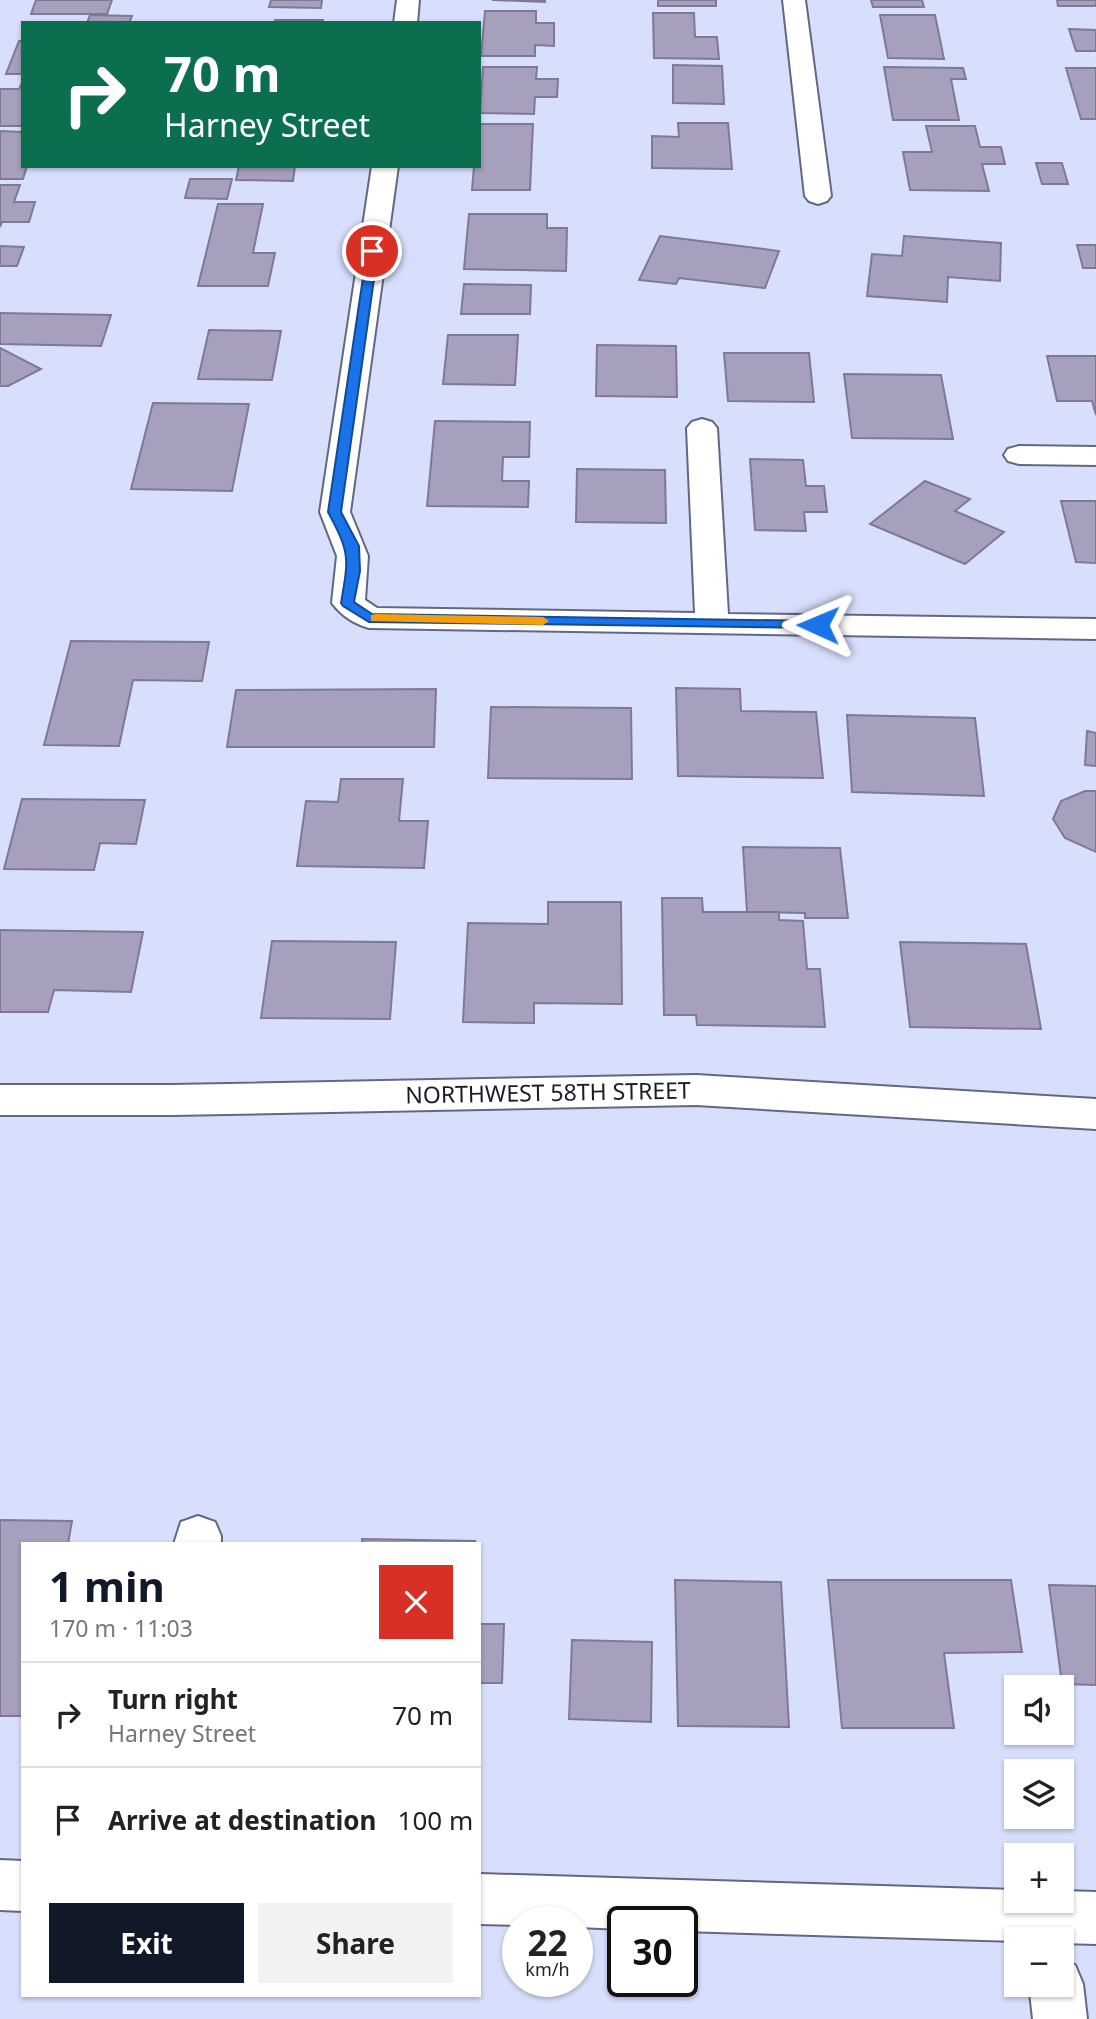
<!DOCTYPE html>
<html lang="en">
<head>
<meta charset="utf-8">
<style>
	:root { --surface:#fff; --page:#f2f2f2; --text:#222; --muted:#767676; --line:#e0e0e0; --accent:#111827 }
	body { margin:0; font-family:"Noto Sans",sans-serif; background:var(--page); color:var(--text); height:100vh; display:flex; flex-direction:column; font-size:26px; white-space:nowrap }
	* { box-sizing:border-box; margin:0 }
	p { font-size:23px; color:var(--muted) }
	.icon { flex:none; width:38px; height:38px; fill:none; stroke:currentColor; stroke-width:2; stroke-linecap:round; stroke-linejoin:round }
	.map { position:relative; flex:1; overflow:hidden }
	.panel { position:absolute; left:21px; top:1542px; width:460px; height:455px; display:flex; flex-direction:column; background:var(--surface); border-radius:0px; box-shadow:0 2px 5px #0004 }
	.panel>* { flex:none }
	.banner { position:absolute; left:21px; top:21px; width:460px; height:147px; border-radius:0px; box-shadow:0 2px 5px #0004; background:#0b6e4f; color:#fff; overflow:hidden }
	.fabs { position:absolute; left:1004px; top:1675px; display:grid; gap:14px }
	.fabs a { display:grid; place-items:center; width:70px; height:70px; border-radius:0px; background:var(--surface); box-shadow:0 2px 5px #0004; font-size:35px }
	.speed { position:absolute; left:502px; top:1906px; display:flex; gap:14px; font-size:35px; font-weight:700; text-align:center }
	.speed>* { display:grid; place-content:center; width:91px; height:91px; border-radius:50%; background:var(--surface); box-shadow:0 2px 5px #0004; line-height:1 }
	.speed small { font-size:18px; font-weight:400 }
	.speed .limit { border:4px solid #111; border-radius:10px; background:#fff; color:#111 }
	.pin { position:absolute; display:grid; place-items:center; width:60px; height:60px; color:#fff; margin:-30px; border:4px solid #fff; border-radius:50%; box-shadow:0 2px 7px #0007 }
	.me { position:absolute; width:77px; margin:-38px; rotate:271deg; stroke-linejoin:round; filter:drop-shadow(0 0 5px #0008) }
	.turn { display:flex; align-items:center; gap:24px; height:147px; padding:0 28px; font-size:32px }
	.turn .icon { width:91px; height:91px; stroke-width:2.5 }
	.turn b { display:block; font-size:49px; line-height:60px }
	.round { display:grid; place-items:center; flex:none; width:74px; height:74px; border-radius:0px; background:var(--page) }
	.head { display:flex; align-items:center; justify-content:space-between; height:119px; padding:0 28px }
	h1 { font-size:42px; font-weight:700; line-height:52px; color:var(--accent) }
	.button { display:flex; gap:14px; margin-top:auto; padding:14px 28px }
	.button a { flex:1; height:80px; border-radius:0px; background:var(--accent); color:#fff; font-size:28px; font-weight:700; line-height:80px; text-align:center }
	.button a+a { background:var(--page); color:var(--text) }
	ul { padding:0; list-style:none }
	li { display:flex; align-items:center; gap:21px; height:105px; padding:0 28px; border-top:2px solid var(--line) }
	li div { flex:1 }
	li b { display:block; font-size:26px }
	li em { font-style:normal }
	.map>svg:first-child { display:block }
	.building { fill:#a6a0bc; stroke:#7f7994; stroke-width:2 }
	.lines { fill:none; stroke-linecap:round; stroke-linejoin:round }
	.minor-casing { stroke:#636882; stroke-width:4 }
	.minor { fill:#fff; fill-rule:evenodd }
	.route { fill:#1a73e8; stroke:#114b97; stroke-width:2 }
	.slow { fill:#f59e0b }
	.labels { text-anchor:middle; stroke-width:7; stroke-linejoin:round; paint-order:stroke }
	.street-label { font-size:23px; fill:#1a1c26; stroke:#fff }
</style>
</head>
<body>
<div class="map">
<svg width="1096" height="2019" viewBox="0 0 1096 2019">
	<rect width="100%" height="100%" fill="#d8dffc"/>
	<!-- building -->
	<g class="building">
		<path d="M36 0H112L107 14H31Z"/>
		<path d="M271 0H322L321 8 269 7Z"/>
		<path d="M492 0H545V2Z"/>
		<rect x="658" y="0" width="58" height="6"/>
		<path d="M871 0H922L924 7H873Z"/>
		<path d="M1057 0H1096V6H1058Z"/>
		<path d="M485 11H536V23H554V46L535 45V56H481Z"/>
		<path d="M653 13H694L695 37H717L719 59 654 58Z"/>
		<path d="M90 15 132 16 129 23H87Z"/>
		<path d="M880 15H935L944 59 888 58Z"/>
		<path d="M275 20H323V23H274Z"/>
		<path d="M1069 29 1096 30V51H1076Z"/>
		<path d="M19 41H23V74H6Z"/>
		<path d="M673 65 722 66 724 104 673 103Z"/>
		<path d="M483 67H537L536 79H558L557 97H535L534 114 480 113Z"/>
		<path d="M884 67 963 68 966 79H951L959 120H893Z"/>
		<path d="M1066 68H1096V119H1081Z"/>
		<path d="M23 81V126H0V89H19Z"/>
		<path d="M678 123H728L732 169 652 168V136L679 137Z"/>
		<path d="M480 124H533L530 190H472L474 166H480Z"/>
		<path d="M926 126H975L980 147H1001L1005 164H982L989 191 910 190 903 152H932Z"/>
		<path d="M0 131 23 132V166H27L23 179H0Z"/>
		<path d="M1036 163H1062L1068 184H1042Z"/>
		<path d="M239 166H295L293 181 236 180Z"/>
		<path d="M190 179H232L227 199 185 198Z"/>
		<path d="M0 185H20L14 202H35L29 222H2L0 227Z"/>
		<path d="M218 204H263L253 253H275L268 286H198Z"/>
		<path d="M469 214H547V228H567L566 271 464 269Z"/>
		<path d="M660 236 779 251 765 288 679 278 676 284 639 280Z"/>
		<path d="M904 236 1001 243 1000 281 948 277 947 302 867 296 872 254 902 256Z"/>
		<path d="M1077 245H1096V268H1083Z"/>
		<path d="M0 246 24 247 17 266H0Z"/>
		<path d="M464 284 531 285 530 314H461Z"/>
		<path d="M0 313 111 315 101 346 0 344Z"/>
		<path d="M209 330 281 331 272 380 198 379Z"/>
		<path d="M448 335H518L515 385 443 384Z"/>
		<path d="M597 345 676 346 677 397 596 396Z"/>
		<path d="M0 348 41 369 8 386H0Z"/>
		<path d="M724 353H809L814 402 728 401Z"/>
		<path d="M1047 356H1096V415L1092 401H1057Z"/>
		<path d="M844 374 941 375 953 439 852 438Z"/>
		<path d="M153 403 249 404 232 491 131 489Z"/>
		<path d="M435 421 530 422 529 457H503L502 481H529L528 507 427 506Z"/>
		<path d="M750 459 803 460 806 486H824L827 512H804L806 531 755 530Z"/>
		<path d="M577 469 665 470 666 523 576 522Z"/>
		<path d="M925 481 970 499 955 511 1004 532 965 564 870 524Z"/>
		<path d="M1061 501H1096V563L1076 562Z"/>
		<path d="M71 641 209 642 202 681 133 680 119 746 44 745Z"/>
		<path d="M676 688 740 689 741 711 816 712 823 778 678 776Z"/>
		<path d="M436 689 434 747H227L236 690Z"/>
		<path d="M491 707 631 708 632 779 488 778Z"/>
		<path d="M847 715 975 718 984 796 852 792Z"/>
		<path d="M1087 731 1096 733V766L1085 765Z"/>
		<path d="M341 779H403L399 821H428L424 868 297 866 306 801 338 802Z"/>
		<path d="M1085 791H1096V852L1065 838 1053 819 1061 801Z"/>
		<path d="M22 799 145 800 136 844 100 843 94 870 4 869Z"/>
		<path d="M743 847 840 848 848 918H805V913L747 912Z"/>
		<path d="M662 898H702L703 912H779V920L803 921 807 969H820L825 1027 697 1025 696 1015H664Z"/>
		<path d="M548 902H621L622 1004 534 1003V1023L463 1022 468 923 548 924Z"/>
		<path d="M0 930 143 932 131 992 54 990 48 1012H0Z"/>
		<path d="M272 941 396 942 390 1019 261 1018Z"/>
		<path d="M900 942 1026 944 1041 1029 910 1027Z"/>
		<path d="M0 1520 72 1521 68 1544H23V1716H0Z"/>
		<path d="M362 1539 475 1541V1544H362Z"/>
		<path d="M675 1580 781 1582 789 1727 678 1726Z"/>
		<path d="M828 1580H1011L1022 1652 944 1653 954 1728H842Z"/>
		<path d="M1049 1585 1096 1586V1685L1062 1684Z"/>
		<path d="M480 1624H504L502 1683H480Z"/>
		<path d="M572 1640 652 1642 651 1722 569 1719Z"/>
	</g>
	<g class="lines">
		<defs>
			<g id="minor">
				<path d="M397 0H419L417 23H394Z"/>
				<path d="M783 0H805L831 196 827 201 818 204 809 201 805 196Z"/>
				<path d="M372 166H398L350 512 368 556 365 600 377 608 695 613 687 428 692 422 702 419 712 422 717 428 728 614 1096 619V639L369 628C354 624 341 615 332 603L337 556 320 512Z"/>
				<path d="M1019 446 1096 447V465L1019 464 1008 461 1004 455 1008 449Z"/>
				<path d="M696 1075 1096 1099V1129L696 1105 172 1115H0V1085H172Z"/>
				<path d="M198 1516 215 1522 221 1536V1544H174L181 1522Z"/>
				<path d="M0 1860 23 1861V1911L0 1910Z"/>
				<path d="M480 1874 1017 1890V1900H1062V1891L1096 1892V1944L1062 1943V1939L1017 1941 682 1931V1922H623V1929L578 1927V1922H518V1925L480 1924Z"/>
				<path d="M1062 1960 1075 1965 1083 1984 1087 2019H1033L1029 1984H1062Z"/>
			</g>
		</defs>
		<!-- minor casing -->
		<use href="#minor" class="minor-casing"/>
		<!-- minor -->
		<use href="#minor" class="minor"/>
	</g>
	<!-- route -->
	<path class="route" d="M372 248 378 251 341 512 359 546 360 571 354 602 372 614 818 621 824 625 823 628 369 622 343 606 341 603C349 557 350 553 328 512L367 251Z"/>
	<!-- slow -->
	<path class="slow" d="M376 614 543 617 549 621 543 625 371 621V615Z"/>
	<g class="labels">
		<!-- street labels -->
		<g class="street-label">
			<text transform="translate(548 1093) rotate(-1)" y="8">NORTHWEST 58TH STREET</text>
		</g>
	</g>
</svg>
<div class="fabs">
<a><svg class="icon" aria-label="sound" viewBox="0 0 24 24"><path d="M4 9h4l5-4v14l-5-4H4zM17 9q2 3 0 6"/></svg></a>
<a><svg class="icon" aria-label="layers" viewBox="0 0 24 24"><path d="M12 4l9 5-9 5-9-5zM3 14l9 5 9-5"/></svg></a>
<a>+</a>
<a>−</a>
</div>
<div class="speed"><div>22<small>km/h</small></div><div class="limit">30</div></div>
<div class="pin" style="left:372px;top:251px;background:#d93025"><svg class="icon" aria-label="arrive" viewBox="0 0 24 24"><path d="M6 21V4h12l-3 4 3 4H6"/></svg></div>
<svg class="me" style="left:818px;top:625px" viewBox="-20 -20 40 40"><path d="M0-17L14 15 0 8-14 15z" fill="#1a73e8" stroke="#fff" stroke-width="4"/></svg>
<div class="banner">
<div class="turn"><svg class="icon" aria-label="right" viewBox="0 0 24 24"><path d="M7 20v-9h11M14 6l5 5-5 5"/></svg><div><b>70 m</b>Harney Street</div></div>
</div>
<section class="panel">
<div class="head"><div><h1>1 min</h1><p>170 m · 11:03</p></div><a class="round" style="background:#d93025;color:#fff"><svg class="icon" aria-label="close" viewBox="0 0 24 24"><path d="M6 6l12 12M18 6L6 18"/></svg></a></div>
<ul>
<li><svg class="icon" aria-label="right" viewBox="0 0 24 24"><path d="M7 20v-9h11M14 6l5 5-5 5"/></svg><div><b>Turn right</b><p>Harney Street</p></div><em>70 m</em></li>
<li><svg class="icon" aria-label="arrive" viewBox="0 0 24 24"><path d="M6 21V4h12l-3 4 3 4H6"/></svg><div><b>Arrive at destination</b></div><em>100 m</em></li>
</ul>
<div class="button"><a>Exit</a><a>Share</a></div>
</section>
</div>
</body>
</html>
